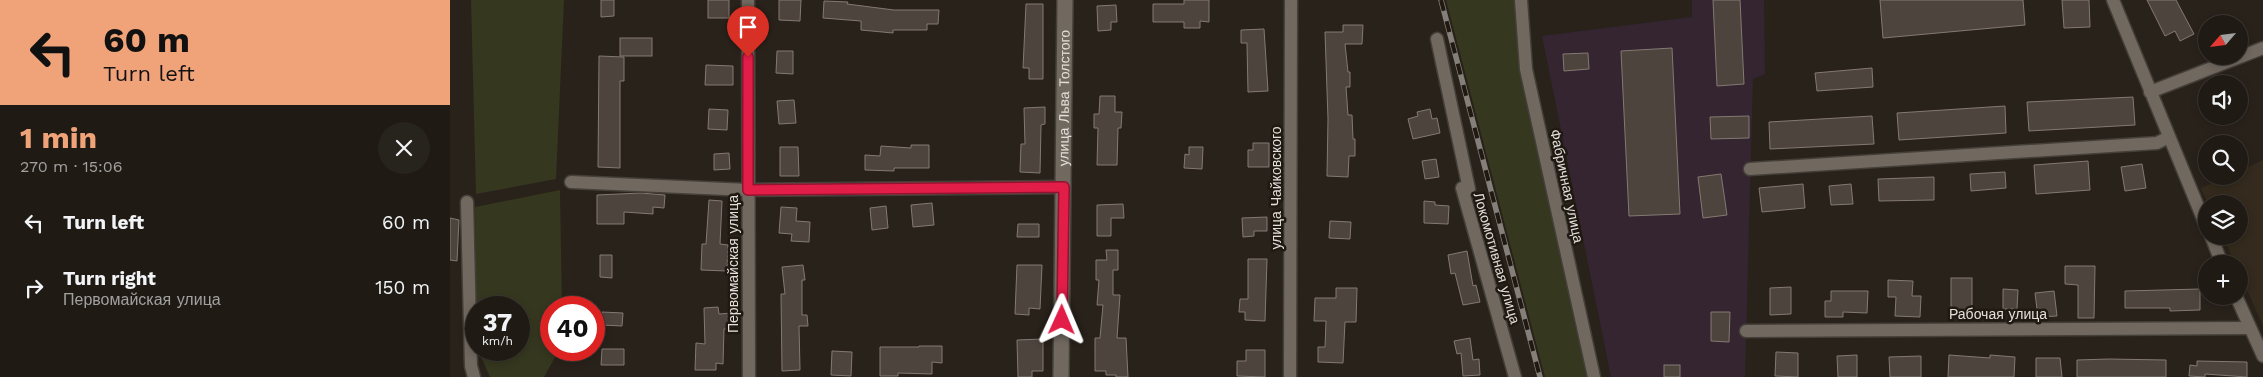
<!DOCTYPE html>
<html lang="en">
<head>
<meta charset="utf-8">
<style>
	:root { --surface:#1f1a14; --page:#27231d; --text:#f1f3f6; --muted:#a1a1a0; --line:#3c3834; --accent:#f0a378 }
	body { margin:0; font-family:"Work Sans",sans-serif; background:var(--page); color:var(--text); height:100vh; display:flex; flex-direction:column; font-size:19px; white-space:nowrap }
	* { box-sizing:border-box; margin:0 }
	p { font-size:16px; color:var(--muted) }
	.icon { flex:none; width:28px; height:28px; fill:none; stroke:currentColor; stroke-width:2; stroke-linecap:round; stroke-linejoin:round }
	.map { position:relative; flex:1; overflow:hidden }
	.drawer { display:flex; flex-direction:column; background:var(--surface); width:450px }
	.drawer>* { flex:none }
	.guide { background:#f0a378; color:#111; overflow:hidden }
	.needle { width:32px; rotate:242deg }
	.tools { position:absolute; left:1748px; top:15px; display:grid; gap:10px }
	.tools a { display:grid; place-items:center; width:50px; height:50px; border-radius:50%; background:var(--surface); box-shadow:0 2px 8px #0003,0 0 0 1px var(--line); font-size:25px }
	.speed { position:absolute; left:15px; top:296px; display:flex; gap:10px; font-size:25px; font-weight:700; text-align:center }
	.speed>* { display:grid; place-content:center; width:65px; height:65px; border-radius:50%; background:var(--surface); box-shadow:0 2px 8px #0003,0 0 0 1px var(--line); line-height:1 }
	.speed small { font-size:12px; font-weight:400 }
	.speed .limit { border:8px solid #d22; background:#fff; color:#111 }
	.pin { position:absolute; display:grid; place-items:center; width:42px; height:42px; color:#fff; margin:-51px -21px; border-radius:50% 50% 50% 0; rotate:-45deg; box-shadow:0 0 5px #0007 }
	.pin .icon { rotate:45deg }
	.me { position:absolute; width:55px; margin:-28px; rotate:1deg; stroke-linejoin:round; filter:drop-shadow(0 0 4px #0008) }
	.turn { display:flex; align-items:center; gap:18px; height:105px; padding:0 20px; font-size:22px }
	.turn .icon { width:65px; height:65px; stroke-width:2.5 }
	.turn b { display:block; font-size:35px; line-height:42px }
	.round { display:grid; place-items:center; flex:none; width:52px; height:52px; border-radius:26px; background:var(--page) }
	.summary { display:flex; align-items:center; justify-content:space-between; height:85px; padding:0 20px }
	h1 { font-size:30px; font-weight:700; line-height:38px; color:var(--accent) }
	ul { padding:0; list-style:none }
	li { display:flex; align-items:center; gap:15px; height:65px; padding:0 20px }
	li div { flex:1 }
	li b { display:block; font-size:19px }
	li em { font-style:normal }
	main { display:flex; flex:1; min-height:0 }
	.map>svg:first-child { display:block }
	.industrial { fill:#342531 }
	.built { fill:#342a1d }
	.green { fill:#35371f }
	.building { fill:#4e443e; stroke:#847972 }
	.lines { fill:none; stroke-linecap:round; stroke-linejoin:round }
	.street-casing { stroke:#443f39; stroke-width:15 }
	.secondary-casing { stroke:#443f39; stroke-width:18 }
	.street { stroke:#716960; stroke-width:12 }
	.secondary { stroke:#716960; stroke-width:15 }
	.rail-casing { stroke:#857f79; stroke-width:5.5 }
	.rail { stroke:#1f1912; stroke-width:4; stroke-dasharray:11; stroke-linecap:butt }
	.route-casing { stroke:#92132f; stroke-width:12 }
	.route { stroke:#e11d48; stroke-width:9 }
	.labels { text-anchor:middle; stroke-width:5; stroke-linejoin:round; paint-order:stroke }
	.street-label { font-size:14px; fill:#e4dfda; stroke:#1f1912 }
</style>
</head>
<body>
<main>
<section class="drawer">
<div class="guide">
<div class="turn"><svg class="icon" aria-label="left" viewBox="0 0 24 24"><path d="M17 20v-9H6M10 6l-5 5 5 5"/></svg><div><b>60 m</b>Turn left</div></div>
</div>
<div class="summary"><div><h1>1 min</h1><p>270 m · 15:06</p></div><a class="round"><svg class="icon" aria-label="close" viewBox="0 0 24 24"><path d="M6 6l12 12M18 6L6 18"/></svg></a></div>
<ul>
<li><svg class="icon" aria-label="left" viewBox="0 0 24 24"><path d="M17 20v-9H6M10 6l-5 5 5 5"/></svg><div><b>Turn left</b></div><em>60 m</em></li>
<li><svg class="icon" aria-label="right" viewBox="0 0 24 24"><path d="M7 20v-9h11M14 6l5 5-5 5"/></svg><div><b>Turn right</b><p>Первомайская улица</p></div><em>150 m</em></li>
</ul>
</section>
<div class="map">
<svg width="1813" height="377" viewBox="0 0 1813 377">
	<rect width="100%" height="100%" fill="#29221b"/>
	<!-- industrial -->
	<path class="industrial" d="M1242 0H1314L1315 74 1303 79 1295 377H1161L1092 36 1242 17Z"/>
	<!-- built -->
	<path class="built" d="M1813 160V326L1789 272V264H1785L1773 236H1789V204H1758L1751 188 1777 176H1789V171Z"/>
	<!-- green -->
	<g class="green">
		<path d="M21 0H114L106 179 26 194Z"/>
		<path d="M996 0H1066L1087 140 1138 377H1095Z"/>
		<path d="M110 190 112 307 101 308V350H109L94 377H40L28 350H69V308H26V322L25 207Z"/>
	</g>
	<!-- building -->
	<g class="building">
		<path d="M151 0H164V16L151 17Z"/>
		<rect x="258" y="0" width="21" height="18"/>
		<path d="M329 0H351L350 21 329 20Z"/>
		<path d="M734 0H759V22L750 21V28H734V22H703V4H734Z"/>
		<path d="M1263 0H1290L1294 84 1267 86Z"/>
		<path d="M1430 0H1573L1575 25 1433 38Z"/>
		<path d="M1612 0H1639L1640 27 1614 28Z"/>
		<path d="M1697 0H1726L1744 34 1730 41 1725 31 1715 36Z"/>
		<path d="M374 1 398 2 397 4 444 10H489L488 24H477V30H443V33L411 30V21L373 18Z"/>
		<path d="M576 4H593V79H579V68H573Z"/>
		<path d="M666 5 667 22H661V30L648 31 647 6Z"/>
		<path d="M893 25H913L912 44H895L898 72H900V87H896L898 115H902L903 139H905V156H899L898 177 877 176 878 119 875 32H893Z"/>
		<path d="M814 29 818 91 798 92 797 43H791V30Z"/>
		<rect x="170" y="38" width="32" height="18"/>
		<path d="M1222 48 1230 214 1179 216 1171 51Z"/>
		<path d="M327 51H343V74L326 73Z"/>
		<path d="M1138 53 1139 69 1114 71 1113 54Z"/>
		<path d="M149 56 174 57V81H170V168L148 167Z"/>
		<path d="M256 65 283 66V85H255Z"/>
		<path d="M1422 68 1423 87 1367 91 1365 73Z"/>
		<path d="M650 96H665V112H672L671 128H668L667 165H647L648 128H644V114H649Z"/>
		<path d="M1683 97 1685 125 1579 131 1577 102Z"/>
		<path d="M344 100 346 123 329 124 327 101Z"/>
		<path d="M1555 106 1556 133 1449 140 1447 113Z"/>
		<path d="M595 107V124L591 125 590 173 570 172 571 144H575L574 108Z"/>
		<path d="M259 109 278 110 277 130 258 129Z"/>
		<path d="M980 109 982 119 987 118 990 133 963 139 958 119 968 116 967 112Z"/>
		<path d="M1299 116V138L1261 139 1260 117Z"/>
		<path d="M1422 116 1424 144 1320 149 1319 122Z"/>
		<path d="M803 143H819V167H798V150H803Z"/>
		<path d="M461 145H479V168H444V171L415 170V155L430 156 431 146 461 148Z"/>
		<path d="M330 147H348L349 176H330Z"/>
		<path d="M739 147H753L752 169 734 168 735 154 739 155Z"/>
		<path d="M279 153 280 169 264 170V154Z"/>
		<path d="M986 159 989 177 975 179 972 161Z"/>
		<path d="M1638 161 1640 190 1586 194 1584 165Z"/>
		<path d="M1692 164 1696 188 1675 191 1671 167Z"/>
		<path d="M1555 172 1556 188 1521 191 1520 174Z"/>
		<path d="M1271 174 1277 215 1253 218 1248 177Z"/>
		<path d="M1484 177V200L1429 201 1428 179Z"/>
		<path d="M1353 184 1355 208 1312 212 1309 188Z"/>
		<path d="M1401 184 1403 204 1381 205 1379 186Z"/>
		<path d="M191 193 215 195 214 208 203 207V214L174 212V224H147V195Z"/>
		<path d="M259 200 272 201 270 244 278 245 277 271 251 270 252 244H256Z"/>
		<path d="M974 201 985 202V205L999 206 998 224 974 223Z"/>
		<path d="M482 203 484 225 463 227 461 205Z"/>
		<path d="M673 204 674 218H661V236H647V205Z"/>
		<path d="M436 206 438 228 422 230 420 208Z"/>
		<path d="M331 207 347 208 346 221 360 222 359 242 341 241 342 234 329 233Z"/>
		<path d="M817 217V231H804V236L793 237 792 218Z"/>
		<path d="M0 218 9 220 7 261 0 260Z"/>
		<path d="M880 221 901 222 900 239 879 238Z"/>
		<path d="M568 224H589V237H567Z"/>
		<path d="M656 250H668V270H663V295H670L667 338H676L678 377H666V375H656V371H645V338H650L653 305H647L649 280H646V260H657Z"/>
		<path d="M1017 251 1023 286 1026 285 1030 302 1013 305 1005 273 1001 274 998 255Z"/>
		<path d="M150 255H162V278L150 277Z"/>
		<path d="M798 259H817L815 321 795 320V312H789L790 299H798Z"/>
		<path d="M353 265 355 280H352V315H357L358 326H349L350 370 332 371 331 294H335L332 267Z"/>
		<path d="M567 265H592L590 309 579 308V315L565 314Z"/>
		<path d="M1615 266H1645L1644 318H1628V285L1615 284Z"/>
		<rect x="1501" y="278" width="21" height="38"/>
		<path d="M1438 280 1463 281 1462 296H1471L1470 317 1445 316 1446 297H1438Z"/>
		<path d="M1341 287V314L1320 315V288Z"/>
		<path d="M886 288H907L906 322H895L893 363 868 362V347H875L876 321H864L865 298H886Z"/>
		<path d="M1553 289 1568 290 1567 309H1553Z"/>
		<path d="M1750 289V310L1720 311V308H1675V291Z"/>
		<path d="M1381 291H1418L1417 313 1393 312V317H1375V301H1381Z"/>
		<path d="M1604 291 1607 316 1588 317 1585 293Z"/>
		<path d="M268 307 269 314 282 313V329H274L273 364 266 363V370H245L246 343 255 344 254 308Z"/>
		<path d="M152 312 173 313 172 326 151 325Z"/>
		<path d="M1261 312H1280L1279 342 1261 341Z"/>
		<path d="M1020 338 1023 360 1029 359 1030 375 1013 376 1011 353 1007 354 1004 341Z"/>
		<path d="M593 339V371H582V377H568L567 340Z"/>
		<path d="M469 346H492V363L482 362V374L448 373V376H430V347H469Z"/>
		<path d="M152 349H174V365H151Z"/>
		<path d="M796 350H815V377L787 376V361H796Z"/>
		<path d="M382 351 402 352 401 376 381 375Z"/>
		<path d="M1326 352 1348 353V377L1325 376Z"/>
		<path d="M1407 355V377H1388L1387 356Z"/>
		<path d="M1499 355 1540 358V355L1565 357 1564 377H1498Z"/>
		<path d="M1471 356V377H1440L1439 357Z"/>
		<path d="M1586 358H1610L1612 377H1586Z"/>
		<path d="M1659 359 1716 360V377H1627V360Z"/>
		<path d="M1747 361 1797 362V377L1755 374V377L1739 376 1740 365 1747 366Z"/>
		<rect x="1214" y="365" width="16" height="12"/>
	</g>
	<g class="lines">
		<defs>
			<g id="street">
				<path d="M298 0 299 377"/>
				<path d="M1071 0 1076 69 1144 377"/>
				<path d="M1663 0 1756 226"/>
				<path d="M987 39 1019 189 1012 188 1065 377"/>
				<path d="M1700 92 1813 48"/>
				<path d="M1300 169 1707 143 1719 137"/>
				<path d="M121 182 298 190 614 187"/>
				<path d="M17 202 21 366 24 377"/>
				<path d="M1761 236 1772 264"/>
				<path d="M1786 296 1813 356"/>
				<path d="M1296 331 1799 328"/>
				<path d="M840 377 841 0"/>
			</g>
			<g id="secondary">
				<path id="s1" d="M611 377 615 0"/>
			</g>
		</defs>
		<!-- street casing -->
		<use href="#street" class="street-casing"/>
		<!-- secondary casing -->
		<use href="#secondary" class="secondary-casing"/>
		<!-- street -->
		<use href="#street" class="street"/>
		<!-- secondary -->
		<use href="#secondary" class="secondary"/>
		<defs>
			<path id="rail" d="M991 0 1090 377"/>
		</defs>
		<!-- rail casing -->
		<use href="#rail" class="rail-casing"/>
		<!-- rail -->
		<use href="#rail" class="rail"/>
	</g>
	<g class="lines">
		<defs>
			<path id="route" d="M298 57V190L614 187 612 320"/>
		</defs>
		<!-- route casing -->
		<use href="#route" class="route-casing"/>
		<!-- route -->
		<use href="#route" class="route"/>
	</g>
	<g class="labels">
		<!-- street labels -->
		<g class="street-label">
			<text dy="5" stroke="none"><textPath href="#s1" startOffset="279">улица Льва Толстого</textPath></text>
			<text transform="translate(1117 186) rotate(78)" y="5">Фабричная улица</text>
			<text transform="translate(826 188) rotate(-90)" y="5">улица Чайковского</text>
			<text transform="translate(1047 258) rotate(74)" y="5">Локомотивная улица</text>
			<text transform="translate(283 264) rotate(-90)" y="5">Первомайская улица</text>
			<text x="1548" y="319">Рабочая улица</text>
		</g>
	</g>
</svg>
<div class="tools">
<a><svg class="needle" viewBox="-14 -14 28 28"><path d="M0-13l5 13h-10z" fill="#e53935"/><path d="M0 13l5-13h-10z" fill="#a1a1a0"/></svg></a>
<a><svg class="icon" aria-label="sound" viewBox="0 0 24 24"><path d="M4 9h4l5-4v14l-5-4H4zM17 9q2 3 0 6"/></svg></a>
<a><svg class="icon" aria-label="search" viewBox="0 0 24 24"><circle cx="10" cy="10" r="6"/><path d="M15 15l6 6"/></svg></a>
<a><svg class="icon" aria-label="layers" viewBox="0 0 24 24"><path d="M12 4l9 5-9 5-9-5zM3 14l9 5 9-5"/></svg></a>
<a>+</a>
</div>
<div class="speed"><div>37<small>km/h</small></div><div class="limit">40</div></div>
<div class="pin" style="left:298px;top:57px;background:#d93025"><svg class="icon" aria-label="arrive" viewBox="0 0 24 24"><path d="M6 21V4h12l-3 4 3 4H6"/></svg></div>
<svg class="me" style="left:612px;top:320px" viewBox="-20 -20 40 40"><path d="M0-17L14 15 0 8-14 15z" fill="#e11d48" stroke="#fff" stroke-width="4"/></svg>
</div>
</main>
</body>
</html>
